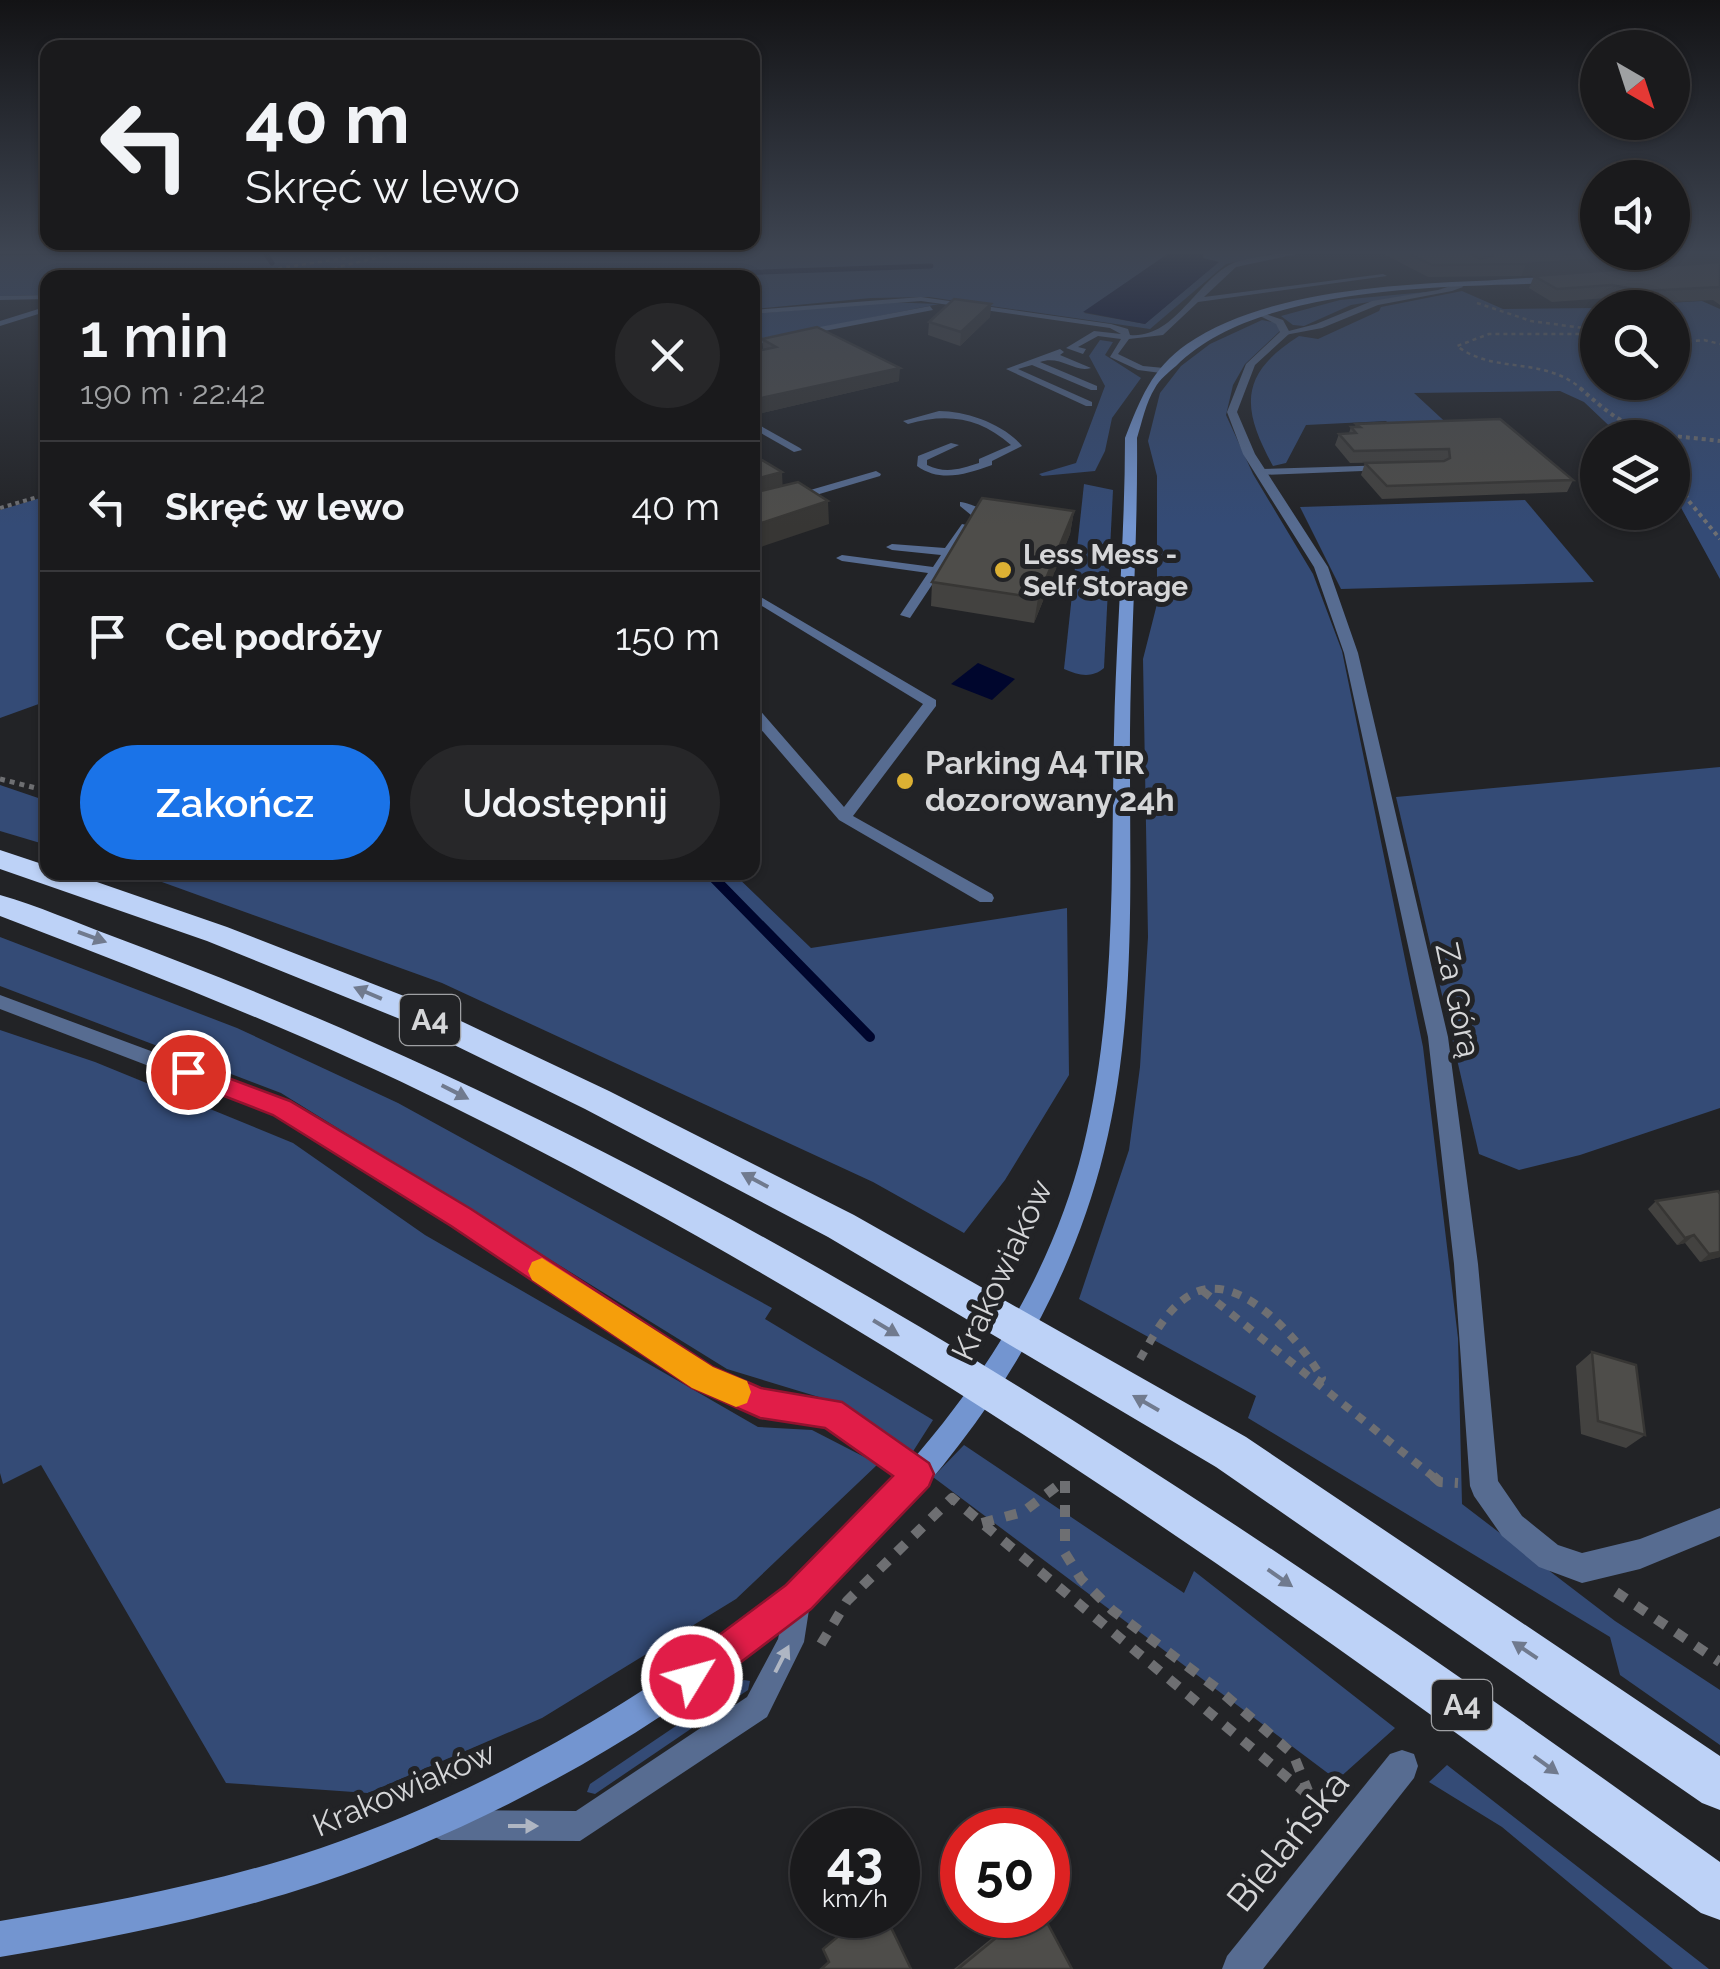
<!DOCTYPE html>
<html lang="pl">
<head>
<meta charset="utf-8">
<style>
	:root { --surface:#1a1a1c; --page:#272729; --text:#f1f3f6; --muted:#9fa1a3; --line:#38383b; --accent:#1a73e8 }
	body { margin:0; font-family:Raleway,sans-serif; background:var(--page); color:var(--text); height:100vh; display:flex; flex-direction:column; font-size:38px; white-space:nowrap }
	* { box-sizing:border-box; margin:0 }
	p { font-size:32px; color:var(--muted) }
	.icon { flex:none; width:55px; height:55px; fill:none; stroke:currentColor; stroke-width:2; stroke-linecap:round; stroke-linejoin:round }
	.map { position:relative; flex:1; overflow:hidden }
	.panel { position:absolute; left:40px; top:270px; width:720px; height:610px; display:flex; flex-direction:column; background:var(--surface); border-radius:20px; box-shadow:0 2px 8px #0004,0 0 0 2px var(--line) }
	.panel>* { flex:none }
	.guide { position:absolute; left:40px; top:40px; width:720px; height:210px; border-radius:20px; box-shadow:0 2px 8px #0004,0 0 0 2px var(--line); background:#1a1a1c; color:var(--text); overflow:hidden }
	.needle { width:65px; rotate:141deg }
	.buttons { position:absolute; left:1580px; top:30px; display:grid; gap:20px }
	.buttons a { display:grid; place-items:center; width:110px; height:110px; border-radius:50%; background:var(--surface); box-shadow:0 2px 8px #0004,0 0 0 2px var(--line); font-size:50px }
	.speed { position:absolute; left:790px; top:1808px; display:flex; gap:20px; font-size:50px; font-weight:700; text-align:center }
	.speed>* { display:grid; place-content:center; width:130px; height:130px; border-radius:50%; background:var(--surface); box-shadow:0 2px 8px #0004,0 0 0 2px var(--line); line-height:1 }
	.speed small { font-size:25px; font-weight:400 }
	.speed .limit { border:15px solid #d22; background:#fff; color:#111 }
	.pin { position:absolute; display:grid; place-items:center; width:85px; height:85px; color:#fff; margin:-42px; border:5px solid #fff; border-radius:50%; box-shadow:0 2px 10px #0007 }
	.me { position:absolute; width:110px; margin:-55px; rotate:53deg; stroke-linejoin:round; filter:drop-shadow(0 0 8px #0008) }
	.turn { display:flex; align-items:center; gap:35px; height:210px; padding:0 40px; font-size:45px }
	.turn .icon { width:130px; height:130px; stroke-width:2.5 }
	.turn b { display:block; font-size:70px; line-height:85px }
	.round { display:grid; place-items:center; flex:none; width:105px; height:105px; border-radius:52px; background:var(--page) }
	.headline { display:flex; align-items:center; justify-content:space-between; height:170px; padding:0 40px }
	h1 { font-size:60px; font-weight:600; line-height:75px }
	.action { display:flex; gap:20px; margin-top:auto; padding:20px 40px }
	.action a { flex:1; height:115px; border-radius:60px; background:var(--accent); color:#fff; font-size:40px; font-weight:600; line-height:115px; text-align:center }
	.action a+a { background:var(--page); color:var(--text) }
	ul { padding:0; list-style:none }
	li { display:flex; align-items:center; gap:30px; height:130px; padding:0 40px; border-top:2px solid var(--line) }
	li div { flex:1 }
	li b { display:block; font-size:38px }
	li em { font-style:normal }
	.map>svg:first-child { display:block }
	.green { fill:#344b76; fill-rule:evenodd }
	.water { fill:#00062d }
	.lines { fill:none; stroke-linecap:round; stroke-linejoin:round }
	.stream-far1 { stroke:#00062d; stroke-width:5 }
	.stream { stroke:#00062d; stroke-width:10 }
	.path-far4 { stroke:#6e6f72; stroke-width:2.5; stroke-dasharray:4 4; stroke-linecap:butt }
	.path-far3 { stroke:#6e6f72; stroke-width:4; stroke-dasharray:4 4; stroke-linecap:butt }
	.path-far2 { stroke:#6e6f72; stroke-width:5; stroke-dasharray:5 5; stroke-linecap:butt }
	.path-far1 { stroke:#6e6f72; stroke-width:8; stroke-dasharray:9 9; stroke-linecap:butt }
	.path { stroke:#6e6f72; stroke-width:10; stroke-dasharray:12 12; stroke-linecap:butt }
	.service { fill:#576c91; fill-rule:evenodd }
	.minor { fill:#576c91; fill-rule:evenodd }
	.secondary { fill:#7395d0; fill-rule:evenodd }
	.motorway { fill:#bdd2f7; fill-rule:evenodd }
	.wall { fill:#434240 }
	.shaded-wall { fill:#373634 }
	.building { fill:#4e4d4a; stroke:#373634; stroke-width:2.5 }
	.oneway { fill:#707a8e }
	.oneway2 { fill:#afb6c3 }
	.route { fill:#e11d48; stroke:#92132f; stroke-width:2.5 }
	.slow { fill:#f59e0b }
	.poi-dot { fill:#ddb133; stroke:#222326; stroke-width:4 }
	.labels { text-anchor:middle; stroke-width:10; stroke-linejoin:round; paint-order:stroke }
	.far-poi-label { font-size:28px; font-weight:bold; fill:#d5d6d8; stroke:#222326; text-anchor:start }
	.shield { fill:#222326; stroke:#9fa0a3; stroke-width:2.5 }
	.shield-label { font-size:30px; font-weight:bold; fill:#d5d6d8 }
	.poi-label { font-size:32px; font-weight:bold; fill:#d5d6d8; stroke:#222326; text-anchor:start }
	.street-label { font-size:32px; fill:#d5d6d8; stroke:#222326 }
	.near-street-label { font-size:38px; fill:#d5d6d8; stroke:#222326 }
</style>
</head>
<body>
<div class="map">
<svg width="1720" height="1969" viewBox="0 0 1720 1969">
	<rect width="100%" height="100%" fill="#222326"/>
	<!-- green -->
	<g class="green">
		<path d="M0 250H1164L1189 254 1202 250H1288L1226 264 1150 329 929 297 871 298 753 309 752 278H48L47 295 0 296ZM1169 253 1203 254 1201 258 1218 262 1145 324 1084 313Z"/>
		<path d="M1436 291 1351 305 1304 326 1293 325 1281 316 1340 300Z"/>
		<path d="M1462 291 1503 309 1597 308 1598 382H1672V308L1599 307 1702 301 1720 309V579L1673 493 1672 438 1621 437 1584 402 1560 391 1414 393 1481 455 1396 431 1386 421 1306 425 1286 463 1273 466C1241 408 1239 374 1299 336L1318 339 1379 311 1381 307Z"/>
		<path d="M885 302 939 304 753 341V314Z"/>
		<path d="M1262 320 1277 323 1281 330 1245 364 1233 385 1226 415 1253 474 1313 574 1342 651 1423 1047 1458 1338 1462 1504 1615 1621 1720 1690V1745L1620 1675 1610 1637 1248 1418 1256 1396 1079 1299 1129 1150 1140 1067 1148 937 1143 659 1157 604V476L1148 441 1160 393 1181 366 1210 344Z"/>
		<path d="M1100 340 1113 342 1105 355 1141 378 1112 418 1105 451 1095 471 1042 476 1039 474 1076 463 1105 386 1089 356Z"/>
		<path d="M1084 484 1113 490 1104 668C1091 679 1078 675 1064 669Z"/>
		<path d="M47 496V701L0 718V510Z"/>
		<path d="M1525 500 1594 582 1341 589 1300 507Z"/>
		<path d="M1720 767V1108L1580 1155 1519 1170 1479 1154 1396 797Z"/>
		<path d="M0 785 47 801V845L0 831Z"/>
		<path d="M137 873H733L811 948 1067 908 1069 1075 1005 1180 964 1233 873 1182 442 983Z"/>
		<path d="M0 937 237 1028 398 1103 772 1308 765 1319 933 1420 912 1453 832 1401 727 1369 281 1093 0 986Z"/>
		<path d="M0 1030 95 1062 293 1143 425 1235 758 1427 812 1430 878 1464 736 1599 542 1718 368 1793 226 1783 41 1465 3 1484 0 1473Z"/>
		<path d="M964 1445 1184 1593 1194 1571 1395 1728 1337 1780 933 1477Z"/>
		<path d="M744 1680 750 1681 748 1690 595 1794 587 1792 590 1784Z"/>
		<path d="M1447 1765 1709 1969H1673L1502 1827 1429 1782Z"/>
	</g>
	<!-- water -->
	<g class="water">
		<path d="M1169 253 1203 254V258L1219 262 1145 324 1083 312Z"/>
		<path d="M978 663 1015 679 992 700 951 684Z"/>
	</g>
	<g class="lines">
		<!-- stream-far1 -->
		<g class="stream-far1">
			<path d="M263 250 272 263"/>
			<path d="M0 253 225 250"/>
			<path d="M592 278 931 266"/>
		</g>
		<!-- stream -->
		<path class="stream" d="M708 872 870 1037"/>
		<!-- path-far4 -->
		<g class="path-far4">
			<path d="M215 278 398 250"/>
			<path d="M320 278 338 267 409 250"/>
			<path d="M1477 303 1531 321 1598 330"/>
			<path d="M1672 343 1704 340 1720 344"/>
			<path d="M1583 390C1543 355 1495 375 1457 346L1489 334H1598"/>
		</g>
		<!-- path-far3 -->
		<g class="path-far3">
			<path d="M1580 388C1637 440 1648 432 1720 441"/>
			<path d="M1672 465 1688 500 1720 539"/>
			<path d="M0 508 48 494"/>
		</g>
		<!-- path-far2 -->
		<path class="path-far2" d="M0 779 48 791"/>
		<!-- path-far1 -->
		<g class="path-far1">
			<path d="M1203 1291 1436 1479"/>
			<path d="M1140 1359C1154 1335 1168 1306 1194 1293 1241 1270 1302 1343 1322 1378L1319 1383"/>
		</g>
		<!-- path -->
		<g class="path">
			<path d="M1433 1476 1440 1482 1458 1483"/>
			<path d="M1065 1481V1553L1081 1579 1112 1610 1219 1690 1293 1754 1308 1791"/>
			<path d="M982 1523 1023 1512 1065 1480"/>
			<path d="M1616 1592 1720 1662"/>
			<path d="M821 1644 847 1601 952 1498 1325 1809"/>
		</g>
		<!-- service -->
		<g class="service">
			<path d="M1302 250H1316L1236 267 1204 297 1383 274 1387 276 1198 302 1163 335 1129 339 1118 354 1143 366 1164 368 1161 373 1138 370 1110 357 1121 339 1098 336 1078 347 1086 349 1083 354 1066 348 1094 331 1121 334 1110 328 921 301 752 314V310L921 297 1111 324 1128 329 1130 335C1174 339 1196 282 1231 264 1244 257 1285 253 1302 250Z"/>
			<path d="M1460 283 1463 287 1452 291 1378 305 1322 328 1285 335 1281 333 1316 324 1372 301 1438 290Z"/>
			<path d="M48 295V299L0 300V296Z"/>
			<path d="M48 306V311L0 326V321Z"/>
			<path d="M930 306 933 310 752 345V340Z"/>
			<path d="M1060 349 1064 352 1060 355 1091 368C1074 373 1061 355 1040 362L1097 386V390H1091L1032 365 1018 369 1092 402V406H1086L1006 369Z"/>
			<path d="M939 411C966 411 1004 424 1022 446L992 461V465C966 474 941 483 917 466L918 456 951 443 959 445 927 460V465C945 474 961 469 979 463V459L1011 445C979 417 947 413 908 424L903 421Z"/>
			<path d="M752 421 800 448 802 450 794 452 752 428Z"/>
			<path d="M1391 465 1392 467 1387 470 1261 475 1256 472 1261 469Z"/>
			<path d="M876 471 881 474 880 476 752 514V507Z"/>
			<path d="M960 502C965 501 994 514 999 517L994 520 971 515 960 506Z"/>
			<path d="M962 524 971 526 910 618 900 615 928 573 842 561 836 558 842 555 933 567 941 555 892 550 886 547 892 544 945 548Z"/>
			<path d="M752 592 936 700V706L853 816 992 894 994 898 992 902H980L839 820 752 719V706L757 707 844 807 923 704 752 600Z"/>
			<path d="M0 995 288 1102 468 1211 711 1369 762 1391 839 1405 927 1466 930 1475 927 1484 918 1487 909 1484 827 1424 761 1415 695 1385 454 1225 274 1114 0 1009Z"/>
			<path d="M798 1584 807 1588 811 1597 804 1642 767 1717 580 1841 441 1840 431 1835 426 1825 431 1815 441 1810 576 1811 747 1697 778 1639 789 1588Z"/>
		</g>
		<!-- minor -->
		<g class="minor">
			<path d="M1260 312 1283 320 1290 333 1255 365 1237 412 1255 454 1328 567 1358 653 1448 1037 1478 1264 1498 1481 1522 1516 1558 1545 1582 1553 1640 1539 1720 1508V1536L1640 1569 1582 1583 1539 1567 1502 1536 1474 1496 1470 1486 1454 1264 1428 1037 1344 653 1314 567 1243 454 1227 412 1246 364 1280 332 1276 324 1260 316Z"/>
			<path d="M1402 1750 1414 1754 1418 1766 1414 1778 1263 1969H1222L1227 1956 1390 1754Z"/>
		</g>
		<!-- secondary -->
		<path class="secondary" d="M1560 278 1557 283C1447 287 1258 284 1176 366 1169 372 1159 380 1155 388 1146 402 1142 422 1137 438 1138 536 1131 633 1130 731 1129 871 1138 1015 1104 1152 1016 1509 649 1772 317 1884 214 1918 107 1939 0 1957V1921C108 1903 217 1883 321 1848 630 1742 1000 1482 1083 1148 1116 1013 1111 873 1114 735 1116 636 1125 537 1125 438 1140 400 1151 369 1187 344 1264 292 1385 285 1476 281 1504 280 1532 276 1560 278Z"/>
		<!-- motorway -->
		<g class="motorway">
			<path d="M0 850 48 866V872H68L227 927 427 1005 609 1091 854 1215 1246 1437 1720 1756V1810L1702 1803 1216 1467 828 1237 585 1109 405 1021 207 941 0 869Z"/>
			<path d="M0 895C38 906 75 922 112 936 200 969 285 1003 370 1041 855 1255 1292 1554 1720 1862V1920L1701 1913C1303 1617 896 1325 449 1105 303 1033 152 974 0 916Z"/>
		</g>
	</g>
	<!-- wall -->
	<g class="wall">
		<path d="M1376 250H1720V305L1713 300 1637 304 1607 298 1552 302 1529 288 1534 276 1719 262 1521 276 1428 277Z"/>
		<path d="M991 304 990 317 960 346 928 335 929 322Z"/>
		<path d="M762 339 899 381 754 415 752 414V352L763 350Z"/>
		<path d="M1356 424 1573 480 1567 492 1382 499 1361 475 1365 463 1403 462 1350 463 1335 445 1339 434 1349 433 1351 427H1355Z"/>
		<path d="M1074 511 1070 534 1034 623 931 606 932 582Z"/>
		<path d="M1720 1194V1257L1700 1262 1685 1243 1677 1245 1648 1209 1656 1201Z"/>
		<path d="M1592 1352 1645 1435 1626 1448 1581 1434 1576 1366Z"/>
		<path d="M1020 1915H1043L1072 1969H954Z"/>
	</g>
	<!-- shaded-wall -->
	<g class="shaded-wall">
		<path d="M1720 251V262L1521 276 1526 264Z"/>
		<path d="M991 304 990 317 960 346 961 332Z"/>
		<path d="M900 368 899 381 754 415 753 401Z"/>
		<path d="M782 472 783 494 752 503V480Z"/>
		<path d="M828 501 829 524 752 550V526Z"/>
		<path d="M1074 511 1070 534 1034 623 1038 598Z"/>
		<path d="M1694 1235 1685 1243 1677 1245 1685 1238Z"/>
		<path d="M1720 1252V1257L1700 1262 1709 1254Z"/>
	</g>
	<!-- building -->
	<g class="building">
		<path d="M1402 250H1465L1480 259 1493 256 1490 250H1557L1567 255 1579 252V250H1598V252H1672V250L1720 251 1526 264 1432 265Z"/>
		<path d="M1720 262V287L1643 291 1612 285 1557 289 1534 276Z"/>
		<path d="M954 299 991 304 961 332 929 322Z"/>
		<path d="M817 327 900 368 752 400V352L776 347 762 339Z"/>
		<path d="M1500 419 1573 480 1387 486 1365 463 1444 461 1450 458 1449 449 1354 451 1339 434 1356 433 1351 427H1360L1356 424Z"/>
		<path d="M752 454 782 472 752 480Z"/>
		<path d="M798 482 828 501 752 526V493Z"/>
		<path d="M982 498 1074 511 1038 598 932 582Z"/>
		<path d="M1718 1191 1720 1194V1252L1709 1254 1694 1235 1685 1238 1656 1201Z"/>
		<path d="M1592 1352 1636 1365 1645 1435 1598 1421Z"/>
		<path d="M864 1915H885L911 1969H821L829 1962 823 1949Z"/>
		<path d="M1024 1915H1043L1072 1969H958Z"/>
	</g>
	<!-- one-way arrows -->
	<defs><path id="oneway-solid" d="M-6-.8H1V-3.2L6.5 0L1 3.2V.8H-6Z" transform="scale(2.5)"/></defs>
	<g class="oneway">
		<use href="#oneway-solid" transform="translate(92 937) rotate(20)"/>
		<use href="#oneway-solid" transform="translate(368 993) rotate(-157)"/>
		<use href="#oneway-solid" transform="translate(455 1092) rotate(27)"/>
		<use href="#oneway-solid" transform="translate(755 1180) rotate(-152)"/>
		<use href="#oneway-solid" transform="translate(886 1328) rotate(31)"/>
		<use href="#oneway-solid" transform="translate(1146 1403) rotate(-150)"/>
		<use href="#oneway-solid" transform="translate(1280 1578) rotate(35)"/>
		<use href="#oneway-solid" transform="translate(1525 1650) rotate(-146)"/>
		<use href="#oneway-solid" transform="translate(1546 1765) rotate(36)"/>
	</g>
	<g class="oneway2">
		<use href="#oneway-solid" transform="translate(782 1659) rotate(-63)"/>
		<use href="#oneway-solid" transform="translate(523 1826)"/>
	</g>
	<!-- sky -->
	<linearGradient id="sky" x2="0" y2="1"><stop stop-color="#131315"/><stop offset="0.48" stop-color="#3e4552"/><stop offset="1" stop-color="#3e4552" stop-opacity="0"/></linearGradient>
	<rect width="1720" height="526" fill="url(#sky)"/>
	<!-- route -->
	<path class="route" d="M188 1063 290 1101 471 1209 713 1367 761 1388 842 1402 929 1463 934 1474 929 1486 811 1609 704 1690 692 1695 679 1690 674 1677 679 1665 786 1585 893 1476 825 1428 760 1418 692 1388 451 1226 273 1115 180 1079 176 1072 180 1066Z"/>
	<!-- slow -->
	<path class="slow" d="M542 1258 713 1367 747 1381 751 1392 747 1403 736 1407 692 1388 532 1280 528 1271 532 1262Z"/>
	<!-- markers -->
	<g class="poi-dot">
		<circle cx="1003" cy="570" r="10"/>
		<circle cx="905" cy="781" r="10"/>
	</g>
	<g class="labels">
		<!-- far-poi labels -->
		<g class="far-poi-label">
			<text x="1023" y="564">Less Mess -<tspan x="1023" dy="32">Self Storage</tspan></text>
		</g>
		<!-- shield labels -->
		<g class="shield">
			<rect x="400" y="995" width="60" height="50" rx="8"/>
			<rect x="1432" y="1680" width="60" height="50" rx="8"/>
		</g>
		<g class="shield-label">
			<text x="430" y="1030">A4</text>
			<text x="1462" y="1715">A4</text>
		</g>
		<!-- poi labels -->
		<g class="poi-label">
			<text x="925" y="774">Parking A4 TIR<tspan x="925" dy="37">dozorowany 24h</tspan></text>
		</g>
		<!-- street labels -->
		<g class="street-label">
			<text transform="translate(1458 1000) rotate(78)" y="11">Za Górą</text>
			<text transform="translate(1002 1270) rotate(-65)" y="11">Krakowiaków</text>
			<text transform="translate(404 1789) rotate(-23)" y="11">Krakowiaków</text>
		</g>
		<!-- near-street labels -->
		<g class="near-street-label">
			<text transform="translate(1288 1841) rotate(-51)" y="13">Bielańska</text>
		</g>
	</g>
</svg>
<div class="buttons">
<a><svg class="needle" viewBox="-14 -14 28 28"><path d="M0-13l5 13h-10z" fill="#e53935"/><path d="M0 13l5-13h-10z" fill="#9fa1a3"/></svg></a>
<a><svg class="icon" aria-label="sound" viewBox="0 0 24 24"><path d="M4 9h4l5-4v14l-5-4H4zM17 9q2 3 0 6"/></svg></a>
<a><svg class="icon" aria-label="search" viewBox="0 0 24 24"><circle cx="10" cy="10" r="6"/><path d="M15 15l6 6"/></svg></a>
<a><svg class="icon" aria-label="layers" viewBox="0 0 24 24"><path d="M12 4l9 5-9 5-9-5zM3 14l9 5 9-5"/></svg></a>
</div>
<div class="speed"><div>43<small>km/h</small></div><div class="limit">50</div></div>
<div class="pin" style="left:188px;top:1072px;background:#d93025"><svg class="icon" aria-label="arrive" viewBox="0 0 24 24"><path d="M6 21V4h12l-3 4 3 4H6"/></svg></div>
<svg class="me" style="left:692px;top:1677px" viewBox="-20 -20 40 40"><circle r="17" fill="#e11d48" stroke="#fff" stroke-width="3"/><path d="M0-11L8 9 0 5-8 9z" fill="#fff"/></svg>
<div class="guide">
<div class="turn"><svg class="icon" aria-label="left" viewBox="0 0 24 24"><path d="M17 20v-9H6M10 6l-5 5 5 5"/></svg><div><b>40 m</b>Skręć w lewo</div></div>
</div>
<section class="panel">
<div class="headline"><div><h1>1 min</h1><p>190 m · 22:42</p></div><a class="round"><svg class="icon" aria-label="close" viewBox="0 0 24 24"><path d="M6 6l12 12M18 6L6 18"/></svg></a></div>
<ul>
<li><svg class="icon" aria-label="left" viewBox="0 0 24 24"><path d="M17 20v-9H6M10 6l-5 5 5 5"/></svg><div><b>Skręć w lewo</b></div><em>40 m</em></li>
<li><svg class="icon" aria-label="arrive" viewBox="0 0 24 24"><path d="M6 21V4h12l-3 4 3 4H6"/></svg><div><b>Cel podróży</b></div><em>150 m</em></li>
</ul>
<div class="action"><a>Zakończ</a><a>Udostępnij</a></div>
</section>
</div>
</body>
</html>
